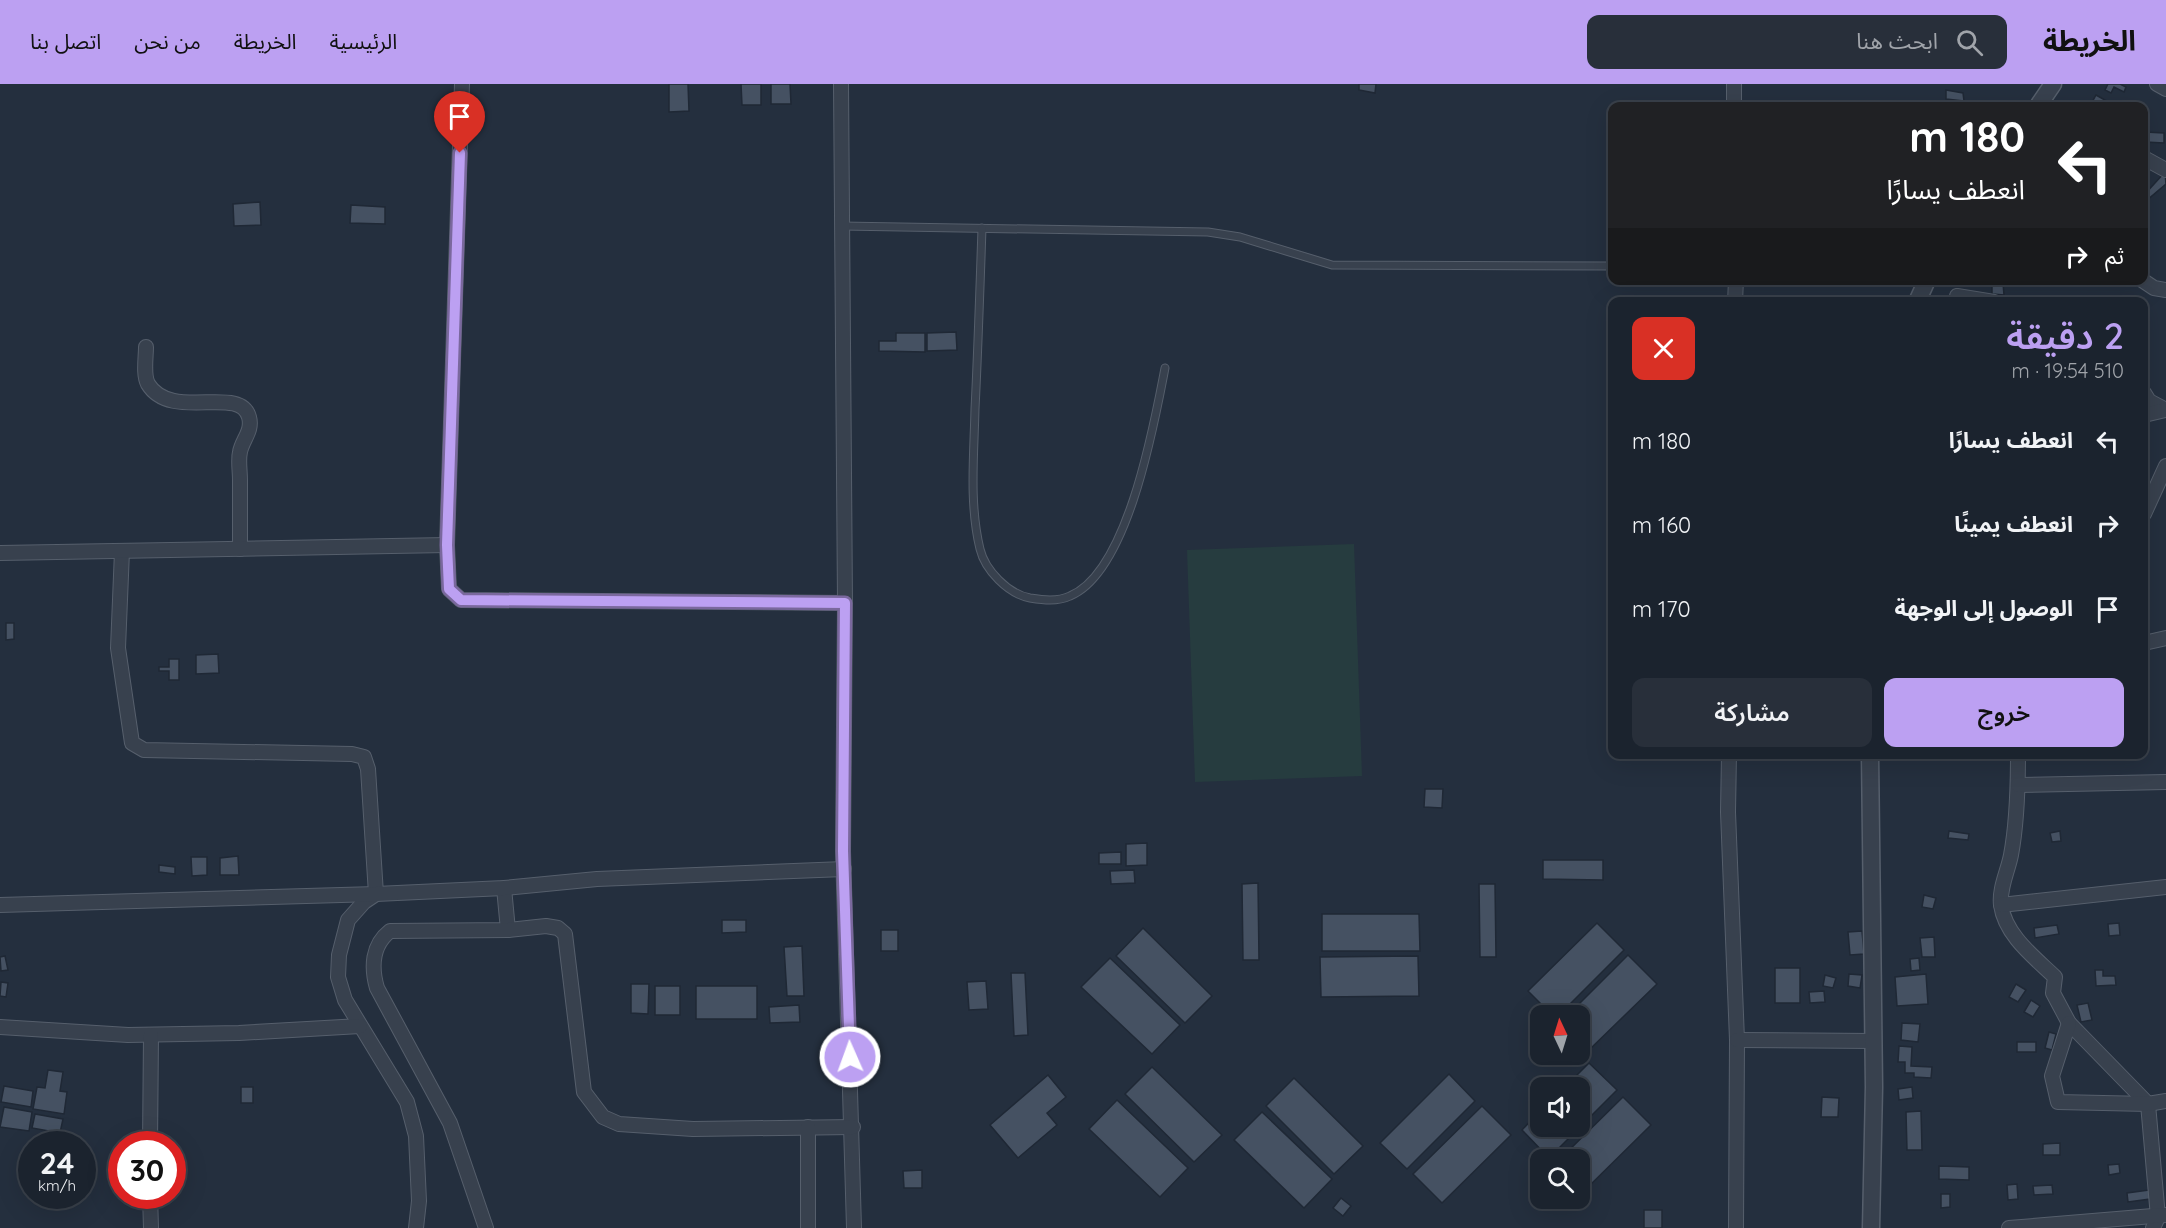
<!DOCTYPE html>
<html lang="ar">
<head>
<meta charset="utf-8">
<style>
	:root { --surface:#1b232e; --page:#282f3a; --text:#f1f3f6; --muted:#a0a4aa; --line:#39404a; --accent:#bca0f2 }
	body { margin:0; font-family:Quicksand,"Noto Sans Arabic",sans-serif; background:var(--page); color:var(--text); direction:rtl; height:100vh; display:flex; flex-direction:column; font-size:22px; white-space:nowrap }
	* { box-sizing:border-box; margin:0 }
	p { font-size:20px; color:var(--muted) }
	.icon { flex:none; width:33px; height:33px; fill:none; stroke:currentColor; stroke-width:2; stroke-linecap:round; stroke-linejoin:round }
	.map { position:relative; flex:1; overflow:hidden; direction:ltr }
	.sheet { position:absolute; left:1608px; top:213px; width:540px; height:462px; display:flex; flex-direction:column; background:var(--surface); border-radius:12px; box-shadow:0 6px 24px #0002,0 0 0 2px var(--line); direction:rtl }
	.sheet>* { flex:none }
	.banner { position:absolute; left:1608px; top:18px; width:540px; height:183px; border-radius:12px; box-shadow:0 6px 24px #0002,0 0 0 2px var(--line); direction:rtl; background:#202124; color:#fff; overflow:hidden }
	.needle { width:39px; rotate:356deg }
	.tools { position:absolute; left:1530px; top:921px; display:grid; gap:12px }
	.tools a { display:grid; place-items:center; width:60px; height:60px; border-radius:12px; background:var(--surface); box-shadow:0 6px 24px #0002,0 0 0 2px var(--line); font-size:30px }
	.speed { position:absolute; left:18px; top:1047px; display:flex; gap:12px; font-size:30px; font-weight:700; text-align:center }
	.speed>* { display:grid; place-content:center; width:78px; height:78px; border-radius:50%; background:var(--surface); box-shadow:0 6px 24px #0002,0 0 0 2px var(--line); line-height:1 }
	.speed small { font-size:15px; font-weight:400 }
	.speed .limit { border:9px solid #d22; background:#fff; color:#111 }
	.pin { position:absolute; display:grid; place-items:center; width:51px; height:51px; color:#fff; margin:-62px -26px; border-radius:50% 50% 50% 0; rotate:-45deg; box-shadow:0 0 6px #0007 }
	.pin .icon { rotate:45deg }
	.me { position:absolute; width:66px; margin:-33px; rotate:358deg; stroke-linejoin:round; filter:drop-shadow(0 0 4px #0008) }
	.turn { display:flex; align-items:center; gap:21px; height:126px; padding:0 24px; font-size:27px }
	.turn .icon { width:78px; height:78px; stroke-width:2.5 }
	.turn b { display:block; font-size:42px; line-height:51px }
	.then { display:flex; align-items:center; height:57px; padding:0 24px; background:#0003; gap:12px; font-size:22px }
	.round { display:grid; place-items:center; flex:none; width:63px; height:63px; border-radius:12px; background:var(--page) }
	.head { display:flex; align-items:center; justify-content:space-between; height:102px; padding:0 24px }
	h1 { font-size:36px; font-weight:600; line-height:45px; color:var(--accent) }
	.action { display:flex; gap:12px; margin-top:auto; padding:12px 24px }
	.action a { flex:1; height:69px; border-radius:12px; background:var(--accent); color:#111; font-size:24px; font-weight:600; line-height:69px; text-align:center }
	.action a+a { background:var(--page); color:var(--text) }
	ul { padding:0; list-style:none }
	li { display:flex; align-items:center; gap:18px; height:84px; padding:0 24px }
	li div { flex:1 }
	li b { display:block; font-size:22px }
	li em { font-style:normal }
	header { display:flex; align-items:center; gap:36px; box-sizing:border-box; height:84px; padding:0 30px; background:var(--accent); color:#111 }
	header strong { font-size:28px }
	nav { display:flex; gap:33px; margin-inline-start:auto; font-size:21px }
	.search { width:420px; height:54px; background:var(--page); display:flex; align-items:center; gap:15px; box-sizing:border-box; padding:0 21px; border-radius:12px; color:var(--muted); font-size:22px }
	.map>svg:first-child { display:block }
	.green { fill:#263c3f }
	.building { fill:#455162; stroke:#1f2835; stroke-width:1.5 }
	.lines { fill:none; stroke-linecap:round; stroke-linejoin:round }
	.service-casing { stroke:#565f6c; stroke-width:9 }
	.minor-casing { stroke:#565f6c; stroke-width:16 }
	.tertiary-casing { stroke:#565f6c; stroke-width:19 }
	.service { stroke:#38414e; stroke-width:7 }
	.minor { stroke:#38414e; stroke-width:14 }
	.tertiary { stroke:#38414e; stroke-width:16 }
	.route-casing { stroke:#7a689d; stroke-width:15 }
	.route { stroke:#bca0f2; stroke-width:10 }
</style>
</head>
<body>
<header>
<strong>الخريطة</strong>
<div class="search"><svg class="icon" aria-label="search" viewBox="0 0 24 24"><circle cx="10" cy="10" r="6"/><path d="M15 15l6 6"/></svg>ابحث هنا</div>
<nav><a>الرئيسية</a><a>الخريطة</a><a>من نحن</a><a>اتصل بنا</a></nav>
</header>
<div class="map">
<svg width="2166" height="1144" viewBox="0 0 2166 1144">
	<rect width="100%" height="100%" fill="#242f3e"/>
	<!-- green -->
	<path class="green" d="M1354 460 1362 692 1195 698 1187 466Z"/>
	<!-- building -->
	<g class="building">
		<path d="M669 0H688L689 27 669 28Z"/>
		<path d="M741 0H761V21H742Z"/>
		<path d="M771 0H790L791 20H771Z"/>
		<path d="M1359 0H1376L1375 9 1359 6Z"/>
		<path d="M2108 0H2120L2126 3 2124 8 2114 3 2111 9 2105 6Z"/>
		<path d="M1946 6 1963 9 1964 17 1946 15Z"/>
		<path d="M2096 11 2112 20 2111 22H2090Z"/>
		<path d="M2145 48 2164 49V59L2145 58Z"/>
		<path d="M2165 88 2166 100 2147 116 2144 111Z"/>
		<path d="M260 118 261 141 234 142 233 120Z"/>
		<path d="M351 121 385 123V140L350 139Z"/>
		<path d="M1992 199H2003L2004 211 1992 210Z"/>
		<path d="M956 248 957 266 927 267V249Z"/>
		<path d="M896 249H925V268L879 267V257H896Z"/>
		<path d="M6 539H14V555L6 556Z"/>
		<path d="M218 570 219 589 196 590V571Z"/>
		<path d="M169 575H179V596H169V587H159V583H169Z"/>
		<path d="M1425 705H1443L1442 724 1424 723Z"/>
		<path d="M1949 747 1969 750 1968 756 1948 754Z"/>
		<path d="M2060 747 2061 757 2052 758 2050 749Z"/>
		<path d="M1147 759V781L1126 782V760Z"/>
		<path d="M1121 768V780H1099V769Z"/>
		<path d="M238 772 239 791H220V774Z"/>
		<path d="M191 773H207V791L192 792Z"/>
		<path d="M1543 776H1603V796L1543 795Z"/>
		<path d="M159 781 175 783V790L159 788Z"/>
		<path d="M1134 786 1135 799 1111 800 1110 787Z"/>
		<path d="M1258 799 1259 876H1243L1242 800Z"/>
		<path d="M1479 800H1495L1496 873H1480Z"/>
		<path d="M1924 811 1936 814 1933 825 1922 823Z"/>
		<path d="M1322 830H1419L1420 867H1322Z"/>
		<path d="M722 836H746V848L722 849Z"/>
		<path d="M1597 839 1624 866 1558 932H1553L1528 907Z"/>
		<path d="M2119 839 2120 851 2109 852 2108 840Z"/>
		<path d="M2057 841 2059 850 2035 854 2034 844Z"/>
		<path d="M1143 844 1212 912 1185 939 1116 872Z"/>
		<rect x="881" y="846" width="17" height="21"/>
		<path d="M1862 847 1864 870 1850 871 1848 848Z"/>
		<path d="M1934 853 1935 873H1922L1920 854Z"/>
		<path d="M802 862 804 912H787L784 863Z"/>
		<path d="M1628 871 1657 900 1588 967 1580 958V932H1567Z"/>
		<path d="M5 872 8 886 1 887 0 873Z"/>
		<path d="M1418 872 1419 912 1321 913 1320 873Z"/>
		<path d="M1110 874 1180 941 1152 970 1081 903Z"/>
		<path d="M1919 874 1920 886 1911 887 1910 875Z"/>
		<rect x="1775" y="884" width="25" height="35"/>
		<path d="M2095 886H2103V892H2115L2116 901 2096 902Z"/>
		<path d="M1011 889H1025L1028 951 1014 952Z"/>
		<path d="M1849 890 1862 891 1860 904 1848 902Z"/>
		<path d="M1926 890 1928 920 1897 922 1895 893Z"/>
		<path d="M1825 891 1836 894 1833 904 1823 902Z"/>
		<path d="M986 897 988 925 969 926 967 898Z"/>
		<path d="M1 898 8 899 6 913 0 912Z"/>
		<path d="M631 900H649L648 930 631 929Z"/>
		<path d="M2016 900 2026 906 2018 918 2009 913Z"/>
		<rect x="655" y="902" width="25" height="29"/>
		<rect x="696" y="902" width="61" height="33"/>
		<path d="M1824 907 1825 918 1810 919 1809 908Z"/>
		<path d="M2031 916 2040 922 2033 933 2024 928Z"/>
		<path d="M2088 919 2092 936 2081 938 2077 921Z"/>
		<path d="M799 921 800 938 770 939 769 923Z"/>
		<path d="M1902 939 1920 940 1918 958 1901 956Z"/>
		<path d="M2049 948 2056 950 2052 966 2045 964Z"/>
		<rect x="2017" y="958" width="19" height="10"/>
		<path d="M1899 962 1912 963 1911 982 1932 983 1931 994 1914 993V989H1905V978H1898Z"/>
		<path d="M1589 979 1617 1006 1549 1074 1522 1046 1540 1027V1042H1580V1004H1564Z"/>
		<path d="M1152 983 1222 1051 1194 1078 1125 1010Z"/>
		<path d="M48 986 63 988 60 1007 67 1008 64 1030 33 1025 37 1003 45 1004Z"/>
		<path d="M1449 990 1475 1017 1407 1085 1380 1059Z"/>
		<path d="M1048 991 1066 1013 1047 1029 1057 1041 1018 1074 990 1041Z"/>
		<path d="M1294 994 1363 1062 1334 1090 1266 1022Z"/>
		<path d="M4 1002 33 1007 31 1023 1 1018Z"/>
		<rect x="241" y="1003" width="12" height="16"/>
		<path d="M1912 1003 1913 1014 1899 1016 1898 1005Z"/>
		<path d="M1623 1013 1651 1041 1583 1108 1580 1105V1076H1559Z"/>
		<path d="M1822 1013 1839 1014 1838 1033H1821Z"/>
		<path d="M1117 1016 1188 1084 1160 1113 1089 1045Z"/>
		<path d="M1482 1022 1511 1051 1442 1119 1413 1090Z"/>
		<path d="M4 1023 32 1028 29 1047 0 1043Z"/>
		<path d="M1921 1027 1922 1066H1907L1906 1028Z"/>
		<path d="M1262 1028 1332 1095 1304 1124 1234 1056Z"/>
		<path d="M35 1030 63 1035 60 1049 32 1044Z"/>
		<path d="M2060 1059V1071H2043V1060Z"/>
		<path d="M2119 1080 2120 1089 2109 1091 2108 1081Z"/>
		<path d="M1939 1082 1969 1083V1096L1939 1095Z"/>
		<path d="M922 1086V1104H904L903 1087Z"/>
		<path d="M2017 1100 2018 1115 2008 1116 2007 1101Z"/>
		<path d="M2052 1101 2053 1110 2034 1111 2033 1102Z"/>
		<path d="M2149 1106 2150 1115 2128 1118 2127 1109Z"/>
		<path d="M1941 1110H1950V1123L1941 1124Z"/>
		<path d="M1341 1114 1351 1122 1343 1132 1333 1124Z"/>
		<rect x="1644" y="1126" width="18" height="18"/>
	</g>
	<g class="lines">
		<defs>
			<g id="service">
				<path d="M842 142 1208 148 1240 153 1332 181 1612 182"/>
				<path d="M982 144C980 204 978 265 975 325 974 371 969 420 980 465 985 486 1008 510 1030 514 1043 516 1057 518 1070 512 1128 488 1154 341 1165 284"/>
			</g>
			<g id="minor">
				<path d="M462 0 447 461 449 505 461 516 845 519"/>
				<path d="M841 0 845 519 843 767 854 1144"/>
				<path d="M1734 0V22"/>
				<path d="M2157 0 2166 5"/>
				<path d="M2144 74 2166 86"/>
				<path d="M2142 196 2154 204 2166 206"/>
				<path d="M1735 218 1736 196"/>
				<path d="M1958 218 1957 212 1994 218"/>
				<path d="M146 263C146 273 143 291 148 300 171 338 240 300 249 333 253 347 242 356 240 368 238 376 240 387 240 396 240 419 240 442 240 465"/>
				<path d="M2144 309 2149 317 2166 326"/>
				<path d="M2144 331 2165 326"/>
				<path d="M2144 430 2166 382"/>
				<path d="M122 467 118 564 132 659 144 666 352 670 364 673 368 685 376 810 364 818 348 836 339 871 338 893 345 916 407 1018 416 1052 419 1117 416 1144"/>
				<path d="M0 469 447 461"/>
				<path d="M2144 559 2166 554"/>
				<path d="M1729 670 1728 728 1737 956 1736 1144"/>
				<path d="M2018 670C2018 704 2017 739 2011 771 2008 787 1999 804 2001 821 2005 851 2034 873 2055 893L2053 909 2069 939 2148 1020 2158 1133 2153 1144"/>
				<path d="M2018 701 2166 698"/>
				<path d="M504 804 508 846"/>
				<path d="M0 821 376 810 504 804 597 795 844 785"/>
				<path d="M2001 821 2166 803"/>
				<path d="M2069 939 2052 992 2058 1018 2148 1020 2166 1017"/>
				<path d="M0 943 128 951 239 949 360 942"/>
				<path d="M1737 956 1873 957"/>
				<path d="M150 1060 151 951"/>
				<path d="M150 1112 151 1144"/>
				<path d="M486 1144 450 1039 377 904C371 883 372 861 390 847L508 846 546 842 558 844 565 850 584 1008 603 1033 619 1040 693 1045 853 1043"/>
				<path d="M808 1144V1043"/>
				<path d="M2009 1144 2165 1131"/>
			</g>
			<g id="tertiary">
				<path d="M2038 22 2053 0"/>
				<path d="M1917 218 1927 196"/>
				<path d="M1870 670 1874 1003 1871 1144"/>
			</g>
		</defs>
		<!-- service casing -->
		<use href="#service" class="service-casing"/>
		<!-- minor casing -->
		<use href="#minor" class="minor-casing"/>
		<!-- tertiary casing -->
		<use href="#tertiary" class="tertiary-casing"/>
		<!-- service -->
		<use href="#service" class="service"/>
		<!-- minor -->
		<use href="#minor" class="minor"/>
		<!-- tertiary -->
		<use href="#tertiary" class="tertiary"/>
	</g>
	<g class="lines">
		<defs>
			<path id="route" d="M460 69 447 461 449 505 461 516 845 519 843 767 850 973"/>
		</defs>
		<!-- route casing -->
		<use href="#route" class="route-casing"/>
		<!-- route -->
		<use href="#route" class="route"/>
	</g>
</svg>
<div class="tools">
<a><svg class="needle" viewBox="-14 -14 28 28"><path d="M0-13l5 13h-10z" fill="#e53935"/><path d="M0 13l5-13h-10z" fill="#a0a4aa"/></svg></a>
<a><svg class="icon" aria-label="sound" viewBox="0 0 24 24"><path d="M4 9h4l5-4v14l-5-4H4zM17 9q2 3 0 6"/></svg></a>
<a><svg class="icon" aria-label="search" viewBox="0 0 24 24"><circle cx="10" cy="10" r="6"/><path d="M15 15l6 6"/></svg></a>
</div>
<div class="speed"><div>24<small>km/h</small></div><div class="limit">30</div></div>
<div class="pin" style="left:460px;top:69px;background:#d93025"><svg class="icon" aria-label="arrive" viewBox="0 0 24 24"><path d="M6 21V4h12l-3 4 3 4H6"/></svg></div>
<svg class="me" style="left:850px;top:973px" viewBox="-20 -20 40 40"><circle r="17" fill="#bca0f2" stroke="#fff" stroke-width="3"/><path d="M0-11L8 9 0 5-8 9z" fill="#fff"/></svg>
<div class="banner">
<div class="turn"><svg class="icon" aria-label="left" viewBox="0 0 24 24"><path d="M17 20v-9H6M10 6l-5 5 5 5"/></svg><div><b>180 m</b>انعطف يسارًا</div></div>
<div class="then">ثم<svg class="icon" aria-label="right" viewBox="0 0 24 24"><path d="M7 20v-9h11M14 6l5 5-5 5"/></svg></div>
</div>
<section class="sheet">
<div class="head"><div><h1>2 دقيقة</h1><p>510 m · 19:54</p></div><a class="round" style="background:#d93025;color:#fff"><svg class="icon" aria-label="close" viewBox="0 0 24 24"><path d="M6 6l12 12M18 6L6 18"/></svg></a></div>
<ul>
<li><svg class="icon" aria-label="left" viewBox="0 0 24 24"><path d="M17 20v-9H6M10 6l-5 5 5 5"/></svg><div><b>انعطف يسارًا</b></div><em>180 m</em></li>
<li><svg class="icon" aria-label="right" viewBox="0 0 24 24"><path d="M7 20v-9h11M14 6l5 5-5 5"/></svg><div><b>انعطف يمينًا</b></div><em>160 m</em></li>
<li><svg class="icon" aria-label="arrive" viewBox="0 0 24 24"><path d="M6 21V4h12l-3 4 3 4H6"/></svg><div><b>الوصول إلى الوجهة</b></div><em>170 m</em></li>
</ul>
<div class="action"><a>خروج</a><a>مشاركة</a></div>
</section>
</div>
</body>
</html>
